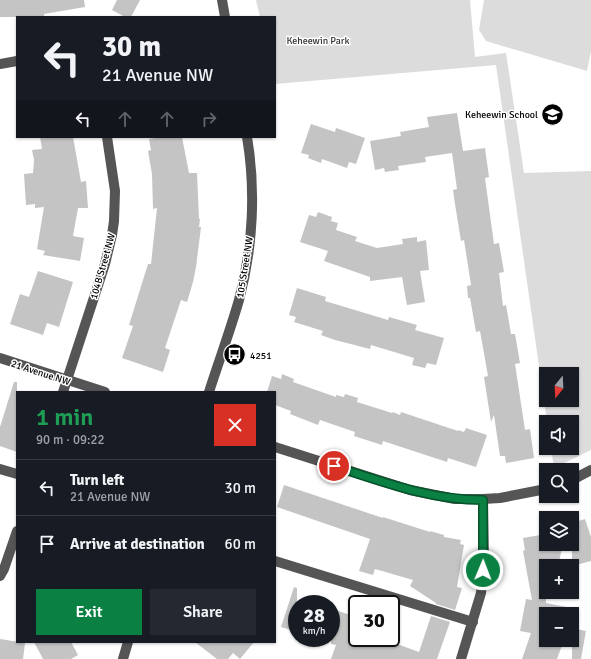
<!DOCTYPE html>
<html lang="en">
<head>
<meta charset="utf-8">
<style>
	:root { --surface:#171b24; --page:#242831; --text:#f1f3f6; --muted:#9ea1a6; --line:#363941; --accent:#0b8043 }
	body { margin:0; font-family:Signika,sans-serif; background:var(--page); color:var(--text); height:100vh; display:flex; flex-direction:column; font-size:15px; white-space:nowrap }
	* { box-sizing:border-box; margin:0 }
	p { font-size:13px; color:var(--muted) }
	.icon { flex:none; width:22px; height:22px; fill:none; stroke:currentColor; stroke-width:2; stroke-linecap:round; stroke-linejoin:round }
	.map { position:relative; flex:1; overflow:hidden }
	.side { position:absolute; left:16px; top:391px; width:260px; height:252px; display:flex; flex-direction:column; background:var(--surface); border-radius:0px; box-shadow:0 1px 3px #0004 }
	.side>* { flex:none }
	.top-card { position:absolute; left:16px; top:16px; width:260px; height:122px; border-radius:0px; box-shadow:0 1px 3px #0004; background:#171b24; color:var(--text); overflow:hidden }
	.needle { width:26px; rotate:198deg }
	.tools { position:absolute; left:539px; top:367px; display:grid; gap:8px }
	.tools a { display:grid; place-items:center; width:40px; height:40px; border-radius:0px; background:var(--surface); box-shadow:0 1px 3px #0004; font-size:20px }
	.speed { position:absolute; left:288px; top:595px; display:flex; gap:8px; font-size:20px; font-weight:700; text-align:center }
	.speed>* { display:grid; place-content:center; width:52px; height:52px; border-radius:50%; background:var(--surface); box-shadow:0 1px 3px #0004; line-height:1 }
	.speed small { font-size:10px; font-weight:400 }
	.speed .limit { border:2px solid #111; border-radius:6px; background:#fff; color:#111 }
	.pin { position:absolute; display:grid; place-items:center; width:34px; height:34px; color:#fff; margin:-17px; border:2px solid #fff; border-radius:50%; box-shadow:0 1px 4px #0007 }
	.me { position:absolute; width:44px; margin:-22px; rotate:1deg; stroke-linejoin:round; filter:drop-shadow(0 0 3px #0008) }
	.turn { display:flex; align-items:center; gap:14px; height:84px; padding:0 20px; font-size:18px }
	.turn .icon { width:52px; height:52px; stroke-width:2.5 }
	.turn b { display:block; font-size:28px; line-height:34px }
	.lanes { display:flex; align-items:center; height:38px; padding:0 20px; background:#0003; justify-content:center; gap:20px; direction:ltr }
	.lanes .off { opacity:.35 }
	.round { display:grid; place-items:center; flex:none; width:42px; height:42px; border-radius:0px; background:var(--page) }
	.headline { display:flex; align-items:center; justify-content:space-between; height:68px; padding:0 20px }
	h1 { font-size:24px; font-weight:600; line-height:30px; color:#1e9e55 }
	.button { display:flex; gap:8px; margin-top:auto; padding:8px 20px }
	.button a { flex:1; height:46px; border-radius:0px; background:var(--accent); color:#fff; font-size:16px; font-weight:600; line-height:46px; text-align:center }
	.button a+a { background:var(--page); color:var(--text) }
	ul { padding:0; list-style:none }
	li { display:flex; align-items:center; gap:12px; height:56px; padding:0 20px; border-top:1px solid var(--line) }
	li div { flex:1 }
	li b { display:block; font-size:15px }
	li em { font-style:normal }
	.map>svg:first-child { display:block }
	.green { fill:#dcdcdc; fill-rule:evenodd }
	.building { fill:#c4c4c4 }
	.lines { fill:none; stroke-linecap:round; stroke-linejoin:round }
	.minor { stroke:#555; stroke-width:10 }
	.route-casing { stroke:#07532c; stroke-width:10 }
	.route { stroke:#0b8043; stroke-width:7 }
	.labels { text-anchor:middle; stroke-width:3; stroke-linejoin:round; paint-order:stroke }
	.park-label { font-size:10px; fill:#333; stroke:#fff }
	.poi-label { font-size:10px; fill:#000; stroke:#fff; text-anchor:end }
	.street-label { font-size:10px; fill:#000; stroke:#fff }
</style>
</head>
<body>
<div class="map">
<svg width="591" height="659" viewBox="0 0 591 659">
	<rect width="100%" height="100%" fill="#fff"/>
	<!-- green -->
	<g class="green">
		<path d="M256 0H470L475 57 506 53 524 173 591 171V450L554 468 551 448H572V422H547L496 65 275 84V17H260ZM546 374H572V400H546Z"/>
		<path d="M484 0H591V51L587 71 486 41 479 30Z"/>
	</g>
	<!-- building -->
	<g class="building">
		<path d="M0 0H84L85 7 44 14V17H0Z"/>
		<path d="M117 0H140L131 17H125L112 10Z"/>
		<path d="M457 113 463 151 485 148 489 177 485 178 490 215 494 244 499 243 504 272 499 273 503 306 506 305 511 334H515L520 363 515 364 525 430 530 429 534 458 506 463 505 456H500L494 415 491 422 484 377 488 376 480 331 476 332 470 298H468L467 286 471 285 464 240 461 241 455 204 453 190 457 189 452 153 425 157 426 162 398 166 399 170 385 172 384 168 375 170 370 141 401 136 400 132 429 127 427 117Z"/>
		<path d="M311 124 335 132 336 128 365 138 356 164 349 162 347 168 322 159 321 163 308 158 309 155 301 153Z"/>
		<path d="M40 137H73L81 182 86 181 88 208H78L73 236 84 238 80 261 43 255 45 251 37 249 44 207 35 208V204L26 205 24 174 33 173 34 160 32 150 42 149Z"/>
		<path d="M160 137H182L189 173H197L199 219H200L199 227H201L196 267 193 282 187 302 181 300 165 348 170 350 163 372 122 358 133 326 129 325 148 264H151L157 208 153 209 152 174 148 151 151 150 149 139Z"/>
		<path d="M318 212 332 217 331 221 338 223 336 230 357 237 355 241 377 248 403 244 402 239 417 237V242L426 240 429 270 420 271 425 302 407 305 402 277 370 281V277L324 261 328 251 300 242 309 215 316 217Z"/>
		<path d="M38 271 73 282 59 327 47 323 43 335 10 324 20 294 29 297Z"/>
		<path d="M297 288 326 297 325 301 388 320 389 317 417 325 415 330 444 338 436 365 427 363 425 368 412 365 414 358 371 345 370 349 335 340 321 335 323 331 294 322 296 317 289 315Z"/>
		<path d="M282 374 294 379 293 382 336 397V395L344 397 345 394 358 398 357 402 392 413 393 412 400 415 401 412 458 431V430L464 432 466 428 487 435 476 467 448 458 447 462 383 441 382 445 354 436 355 432 320 420 318 425 290 414 291 411 275 405V392H267L272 376 281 379Z"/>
		<path d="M14 382H17V452L0 446V427Z"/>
		<path d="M284 485 383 518V517L430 532V531L444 535V537L461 540 460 544 464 545 457 587 462 588 455 610 436 604V603L410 586 413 580 375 569 373 575 359 571 370 539 277 507Z"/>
		<path d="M585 519 591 537V561L572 566V523Z"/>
		<path d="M546 534V544H548V548L563 544 558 566H546V603L572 608 571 614H546V640H564L557 659H522L531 633 520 631 526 599 532 600 523 551 525 550 523 538Z"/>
		<path d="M294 587 297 588V632L281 627Z"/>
		<path d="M335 610 357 617V638H390L389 641 419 652 431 616 450 622 437 659H331L336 645 331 644V622Z"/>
		<path d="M572 628 586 631 581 659H572Z"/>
		<path d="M0 639 25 643 23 659H0Z"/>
		<path d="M34 642H71L78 655 71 659H43Z"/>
		<path d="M195 642H254L240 659 233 653 228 659H217Z"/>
	</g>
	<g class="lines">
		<!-- minor -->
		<g class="minor">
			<path d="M222 0 225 17"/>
			<path d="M0 64 17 61"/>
			<path d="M0 358 105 392"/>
			<path d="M63 392 105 264 112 235 114 221 115 191 107 137"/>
			<path d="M209 392C219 361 230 331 239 300 253 248 256 190 247 137"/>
			<path d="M275 447 410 490 455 499H483L500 498 546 489"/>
			<path d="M0 469 17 474"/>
			<path d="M572 480 591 470"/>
			<path d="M275 561 473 622"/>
			<path d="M0 576 4 569 17 531"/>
			<path d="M123 659 128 642"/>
			<path d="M461 659 481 593 484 561 483 499"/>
		</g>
	</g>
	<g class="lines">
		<defs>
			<path id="route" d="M334 466C383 482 431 500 483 500V570"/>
		</defs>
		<!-- route casing -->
		<use href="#route" class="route-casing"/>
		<!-- route -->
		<use href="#route" class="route"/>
	</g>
	<!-- icons -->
	<defs>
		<symbol id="school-disc" viewBox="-11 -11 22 22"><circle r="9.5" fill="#000" stroke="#fff"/><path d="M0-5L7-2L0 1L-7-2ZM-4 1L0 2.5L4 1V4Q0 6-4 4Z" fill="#fff"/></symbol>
		<symbol id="bus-disc" viewBox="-11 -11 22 22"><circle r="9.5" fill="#000" stroke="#fff"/><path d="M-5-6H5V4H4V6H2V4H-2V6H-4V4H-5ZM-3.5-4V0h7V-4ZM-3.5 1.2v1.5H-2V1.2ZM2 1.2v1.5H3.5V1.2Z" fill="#fff"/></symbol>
	</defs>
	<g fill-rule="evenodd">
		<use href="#school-disc" x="540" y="102" width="25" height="25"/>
		<use href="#bus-disc" x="222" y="342" width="25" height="25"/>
	</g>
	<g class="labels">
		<!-- park labels -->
		<g class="park-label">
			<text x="318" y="44">Keheewin Park</text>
		</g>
		<!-- poi labels -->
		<g class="poi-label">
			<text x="538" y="118">Keheewin School</text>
			<text x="250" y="359" text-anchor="start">4251</text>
		</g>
		<!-- street labels -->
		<g class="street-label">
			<text transform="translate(102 266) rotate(-74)" y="4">104B Street NW</text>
			<text transform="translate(244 267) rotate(-81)" y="4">105 Street NW</text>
			<text transform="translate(41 372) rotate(18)" y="4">21 Avenue NW</text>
		</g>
	</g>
</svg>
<div class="tools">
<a><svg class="needle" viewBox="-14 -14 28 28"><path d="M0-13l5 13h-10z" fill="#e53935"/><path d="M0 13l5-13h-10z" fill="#9ea1a6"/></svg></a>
<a><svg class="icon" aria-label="sound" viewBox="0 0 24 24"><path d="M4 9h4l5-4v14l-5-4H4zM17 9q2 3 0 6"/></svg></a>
<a><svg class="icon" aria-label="search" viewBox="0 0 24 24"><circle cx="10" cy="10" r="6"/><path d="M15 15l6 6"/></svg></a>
<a><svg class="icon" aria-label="layers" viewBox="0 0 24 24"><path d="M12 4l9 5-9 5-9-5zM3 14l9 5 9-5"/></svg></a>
<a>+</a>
<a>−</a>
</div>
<div class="speed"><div>28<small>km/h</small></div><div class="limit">30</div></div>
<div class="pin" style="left:334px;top:466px;background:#d93025"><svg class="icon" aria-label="arrive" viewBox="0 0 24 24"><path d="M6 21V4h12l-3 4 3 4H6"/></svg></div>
<svg class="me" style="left:483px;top:570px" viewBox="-20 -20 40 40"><circle r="17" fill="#0b8043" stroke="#fff" stroke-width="3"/><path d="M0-11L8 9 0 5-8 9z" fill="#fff"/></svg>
<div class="top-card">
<div class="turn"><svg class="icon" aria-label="left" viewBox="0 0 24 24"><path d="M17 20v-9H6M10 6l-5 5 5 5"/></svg><div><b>30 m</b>21 Avenue NW</div></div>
<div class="lanes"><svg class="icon" aria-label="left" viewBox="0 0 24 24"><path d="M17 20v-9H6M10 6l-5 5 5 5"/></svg><svg class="icon off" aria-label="ahead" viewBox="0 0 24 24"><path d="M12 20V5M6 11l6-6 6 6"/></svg><svg class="icon off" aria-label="ahead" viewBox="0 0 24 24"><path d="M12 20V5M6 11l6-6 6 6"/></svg><svg class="icon off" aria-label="right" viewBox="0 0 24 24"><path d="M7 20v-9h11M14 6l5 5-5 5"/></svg></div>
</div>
<section class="side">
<div class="headline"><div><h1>1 min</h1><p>90 m · 09:22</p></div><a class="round" style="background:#d93025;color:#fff"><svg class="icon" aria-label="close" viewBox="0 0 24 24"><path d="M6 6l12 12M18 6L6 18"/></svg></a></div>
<ul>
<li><svg class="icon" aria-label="left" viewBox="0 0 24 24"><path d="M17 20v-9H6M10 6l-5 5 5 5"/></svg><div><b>Turn left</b><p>21 Avenue NW</p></div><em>30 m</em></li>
<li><svg class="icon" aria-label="arrive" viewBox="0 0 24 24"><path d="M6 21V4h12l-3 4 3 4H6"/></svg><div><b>Arrive at destination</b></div><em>60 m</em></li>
</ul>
<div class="button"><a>Exit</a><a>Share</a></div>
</section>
</div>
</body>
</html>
